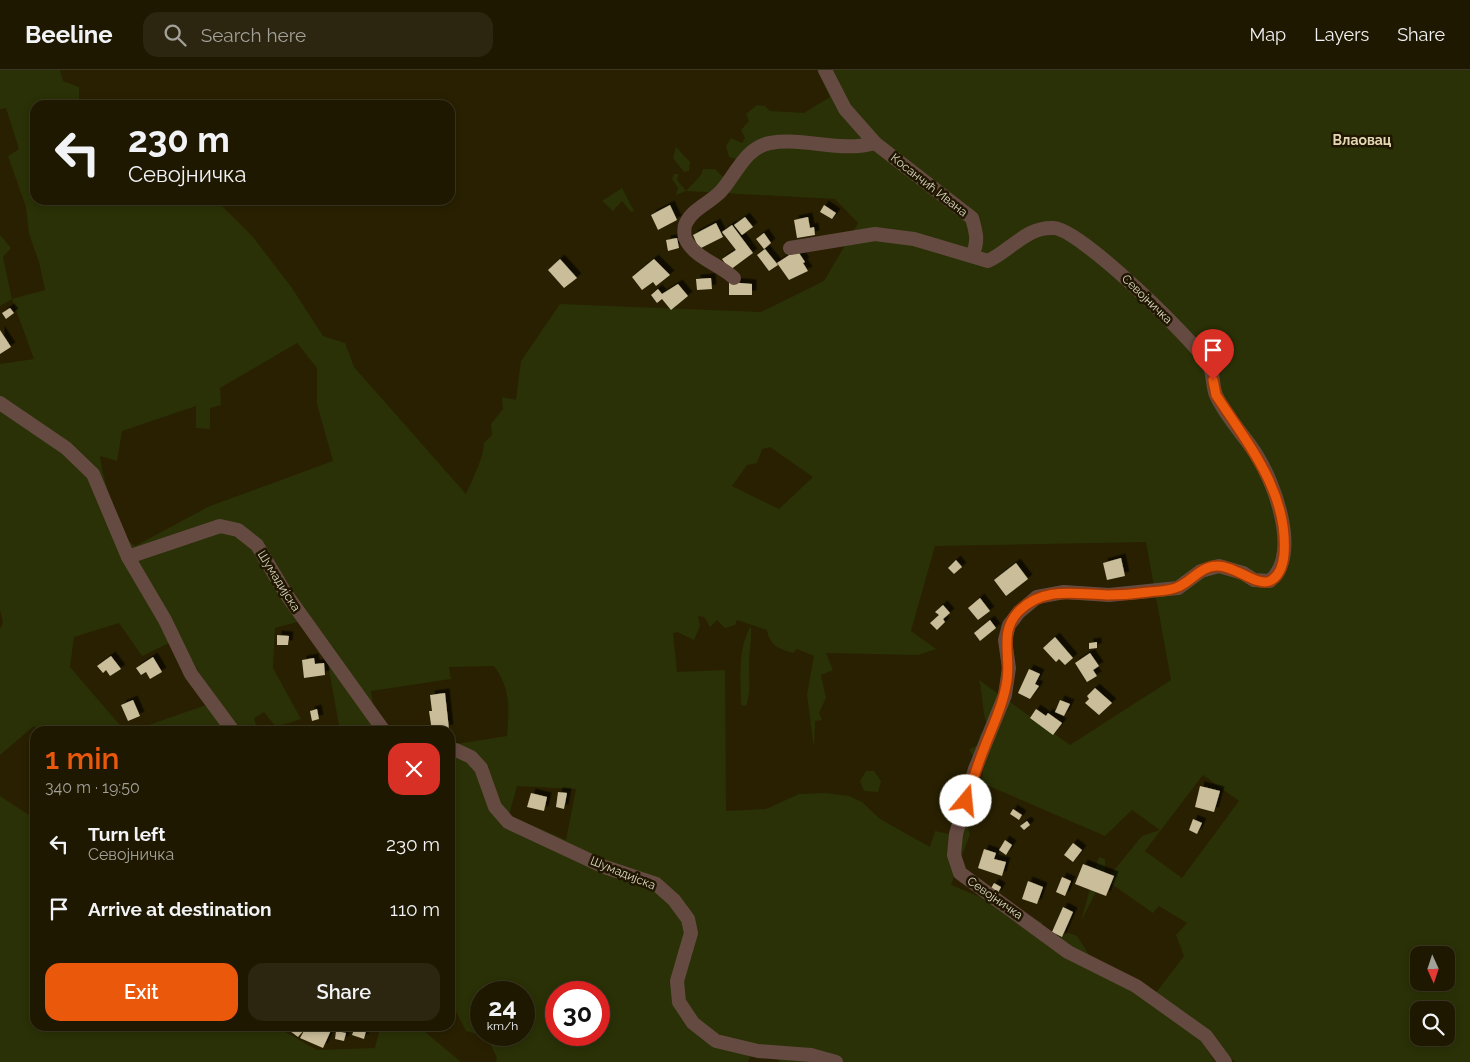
<!DOCTYPE html>
<html lang="en">
<head>
<meta charset="utf-8">
<style>
	:root { --surface:#1f1801; --page:#2c2510; --text:#f1f3f6; --muted:#a1a099; --line:#3c3723; --accent:#ea580c }
	body { margin:0; font-family:Raleway,sans-serif; background:var(--page); color:var(--text); height:100vh; display:flex; flex-direction:column; font-size:19px; white-space:nowrap }
	* { box-sizing:border-box; margin:0 }
	p { font-size:16px; color:var(--muted) }
	.icon { flex:none; width:28px; height:28px; fill:none; stroke:currentColor; stroke-width:2; stroke-linecap:round; stroke-linejoin:round }
	.map { position:relative; flex:1; overflow:hidden }
	.drawer { position:absolute; left:30px; top:656px; width:425px; height:305px; display:flex; flex-direction:column; background:var(--surface); border-radius:15px; box-shadow:0 2px 8px #0003,0 0 0 1px var(--line) }
	.drawer>* { flex:none }
	.guide { position:absolute; left:30px; top:30px; width:425px; height:105px; border-radius:15px; box-shadow:0 2px 8px #0003,0 0 0 1px var(--line); background:#1f1801; color:var(--text); overflow:hidden }
	.needle { width:32px; rotate:177deg }
	.fabs { position:absolute; left:1410px; top:876px; display:grid; gap:10px }
	.fabs a { display:grid; place-items:center; width:45px; height:45px; border-radius:10px; background:var(--surface); box-shadow:0 2px 8px #0003,0 0 0 1px var(--line); font-size:25px }
	.speed { position:absolute; left:470px; top:911px; display:flex; gap:10px; font-size:25px; font-weight:700; text-align:center }
	.speed>* { display:grid; place-content:center; width:65px; height:65px; border-radius:50%; background:var(--surface); box-shadow:0 2px 8px #0003,0 0 0 1px var(--line); line-height:1 }
	.speed small { font-size:12px; font-weight:400 }
	.speed .limit { border:8px solid #d22; background:#fff; color:#111 }
	.pin { position:absolute; display:grid; place-items:center; width:42px; height:42px; color:#fff; margin:-51px -21px; border-radius:50% 50% 50% 0; rotate:-45deg; box-shadow:0 0 5px #0007 }
	.pin .icon { rotate:45deg }
	.me { position:absolute; width:55px; margin:-28px; rotate:17deg; stroke-linejoin:round; filter:drop-shadow(0 0 4px #0008) }
	.turn { display:flex; align-items:center; gap:18px; height:105px; padding:0 15px; font-size:22px }
	.turn .icon { width:65px; height:65px; stroke-width:2.5 }
	.turn b { display:block; font-size:35px; line-height:42px }
	.round { display:grid; place-items:center; flex:none; width:52px; height:52px; border-radius:15px; background:var(--page) }
	.overview { display:flex; align-items:center; justify-content:space-between; height:85px; padding:0 15px }
	h1 { font-size:30px; font-weight:600; line-height:38px; color:var(--accent) }
	.primary-button { display:flex; gap:10px; margin-top:auto; padding:10px 15px }
	.primary-button a { flex:1; height:58px; border-radius:15px; background:var(--accent); color:#fff; font-size:20px; font-weight:600; line-height:58px; text-align:center }
	.primary-button a+a { background:var(--page); color:var(--text) }
	ul { padding:0; list-style:none }
	li { display:flex; align-items:center; gap:15px; height:65px; padding:0 15px }
	li div { flex:1 }
	li b { display:block; font-size:19px }
	li em { font-style:normal }
	header { display:flex; align-items:center; gap:30px; box-sizing:border-box; height:70px; padding:0 25px; background:var(--surface); border-bottom:1px solid var(--line) }
	header strong { font-size:24px }
	nav { display:flex; gap:28px; margin-inline-start:auto; font-size:18px }
	.search { width:350px; height:45px; background:var(--page); display:flex; align-items:center; gap:12px; box-sizing:border-box; padding:0 18px; border-radius:15px; color:var(--muted); font-size:19px }
	.map>svg:first-child { display:block }
	.green { fill:#2a3106; fill-rule:evenodd }
	.building { fill:#c9bd9a; filter:url(#shadow) }
	.lines { fill:none; stroke-linecap:round; stroke-linejoin:round }
	.minor { stroke:#654a42; stroke-width:14 }
	.route-casing { stroke:#983908; stroke-width:12 }
	.route { stroke:#ea580c; stroke-width:9 }
	.labels { text-anchor:middle; stroke-width:5; stroke-linejoin:round; paint-order:stroke }
	.street-label { font-size:12px; fill:#ddd7c5; stroke:#201700 }
	.neighbourhood-label { font-size:14px; font-weight:bold; fill:#e3d7b3; stroke:#201700 }
</style>
</head>
<body>
<header>
<strong>Beeline</strong>
<div class="search"><svg class="icon" aria-label="search" viewBox="0 0 24 24"><circle cx="10" cy="10" r="6"/><path d="M15 15l6 6"/></svg>Search here</div>
<nav><a>Map</a><a>Layers</a><a>Share</a></nav>
</header>
<div class="map">
<svg width="1470" height="992" viewBox="0 0 1470 992">
	<defs>
		<filter id="shadow"><feDropShadow dx="4.5" dy="-4.5" stdDeviation="0" flood-color="#0009"/></filter>
	</defs>
	<rect width="100%" height="100%" fill="#292001"/>
	<!-- green -->
	<g class="green">
		<path d="M0 0H60L63 11 79 17V30L83 35H35V130H216L253 167 292 218 323 266 345 273 354 297 466 424C472 411 484 386 484 373L492 365 491 354 503 339 502 327 516 330 521 291 560 234 761 242 824 211 858 153 835 129 686 121 676 125 678 118 672 109 674 104H679L677 110 686 121 701 105 703 99H715L724 108 736 89 729 87 726 76 731 68 742 73 745 68 741 60 749 51 746 44 757 35 765 36 770 41 804 43 830 27 817 0H1470V992H1236L1229 987 1212 962 1155 924 1200 969 1215 992H779L780 987 751 985 748 992H496L497 988 487 967 466 961 454 938 450 935V675L507 666C509 638 511 619 494 596L449 597 451 609 371 621 374 642 396 661H340L328 594 301 551 275 558 273 598 301 649 276 657 264 642 254 648 258 661H132L206 635 204 610 189 588 171 572 142 586 119 553 74 567 70 597 125 661H40L34 656 0 685V559L3 552 0 540V294L34 289 12 229 0 236V165L11 178 3 187 12 229 45 220 39 192 29 164 26 137 8 86 19 79 6 38 0 39ZM297 273 317 298V334L333 391 210 436 135 476 120 464C115 437 103 413 100 386L117 391 122 361 196 336V358L210 359V338L221 335 220 318ZM770 377 813 407 779 439 732 416 747 395 757 393 762 379ZM1146 472 1171 610 1070 675 979 610C983 624 982 645 988 657L980 664 979 674 969 680 983 700 982 713 1105 766 1132 740 1160 760 1142 766 1106 810 1153 843 1159 836 1187 853 1176 865 1184 886 1155 924 1091 888 1077 866 1068 863 1045 873 1042 852 951 815 970 764 965 749 949 764 935 761 930 777 880 749 862 732 849 726 825 723 799 724 766 739 726 741 725 600 677 602 673 563 677 562 694 570 700 556 698 546 704 547 710 557 717 550 725 558 735 555 737 550 767 560C770 576 779 579 793 583L797 579 814 586 807 624 814 678 815 651 822 650 819 643 826 628 821 605 833 600 826 583 918 585 936 579 911 561 935 476ZM1203 705 1239 731 1182 808 1145 781ZM517 716 576 719 566 770 509 745ZM1419 885H1446V912H1419ZM481 922H524V965H481ZM556 922H599V965H556ZM1419 940H1446V968H1419Z"/>
		<path d="M676 77 690 92 689 101 684 102 673 88Z"/>
		<path d="M622 118 634 141 631 142 622 131 613 141 602 131Z"/>
		<path d="M751 556C752 570 749 582 749 596 749 611 751 622 746 636L741 635C741 608 737 579 751 556Z"/>
		<path d="M866 701H874L881 711 878 722 864 721 860 711Z"/>
		<path d="M0 726 35 749V956H275L317 980 375 978 379 962 375 956H418L461 992H0Z"/>
		<path d="M1099 787 1105 789V801L1098 805 1099 816 1081 851Z"/>
	</g>
	<!-- building -->
	<g class="building">
		<path d="M670 135 677 150 658 160 651 145Z"/>
		<path d="M824 135 836 143 832 149 820 142Z"/>
		<path d="M745 147 753 157 742 165 734 155Z"/>
		<path d="M808 147 810 158 814 157 815 165 797 168 794 150Z"/>
		<path d="M716 153 723 167 699 179 693 165Z"/>
		<path d="M732 155 753 183 730 200 722 189 736 180 722 162Z"/>
		<path d="M764 163 771 173 764 179 756 169Z"/>
		<path d="M677 168 679 178 668 181 666 170Z"/>
		<path d="M765 179 778 195 769 201 757 185Z"/>
		<path d="M797 180 805 192 803 193 808 201 789 210 777 193Z"/>
		<path d="M560 189 577 208 564 218 548 200Z"/>
		<path d="M654 189 670 205 656 216 653 212 642 220 632 207Z"/>
		<path d="M711 208 712 219 697 220 696 209Z"/>
		<path d="M729 212 752 214V225H729Z"/>
		<path d="M678 214 688 226 671 240 662 229 657 233 651 225 658 219 662 224Z"/>
		<path d="M10 238 14 243 6 249 2 243Z"/>
		<path d="M0 260 11 277 0 284Z"/>
		<path d="M1121 488 1125 506 1107 510 1103 493Z"/>
		<path d="M956 490 962 497 954 504 948 498Z"/>
		<path d="M1016 493 1028 509 1006 526 994 510Z"/>
		<path d="M980 528 990 541 978 550 968 538Z"/>
		<path d="M943 535 950 543 943 549 945 552 937 560 930 553 939 545 935 542Z"/>
		<path d="M990 550 996 558 980 571 974 563Z"/>
		<path d="M277 565 289 566 288 575H277Z"/>
		<path d="M1055 567 1073 588 1065 595 1059 589 1056 592 1043 578Z"/>
		<path d="M1097 572V578L1089 579V573Z"/>
		<path d="M1090 583 1099 596 1093 600 1097 606 1087 612 1075 593Z"/>
		<path d="M111 586 121 599 110 606 106 600 103 603 97 596Z"/>
		<path d="M153 587 162 602 150 609 146 602 141 605 136 598Z"/>
		<path d="M314 588 315 594 324 593 325 605 304 608 302 590Z"/>
		<path d="M1029 599 1040 604 1035 614 1039 616 1030 629 1018 623Z"/>
		<path d="M1095 618 1112 633 1099 645 1085 633 1089 629 1087 626Z"/>
		<path d="M445 623 449 659 432 661 429 641H432L430 625Z"/>
		<path d="M133 630 140 646 128 651 121 635Z"/>
		<path d="M1060 630 1070 634 1064 646 1055 642Z"/>
		<path d="M317 639 319 649 312 651 310 641Z"/>
		<path d="M1036 639 1046 646 1048 643 1062 653 1053 665 1030 648Z"/>
		<path d="M1200 716 1220 721 1214 742 1195 737Z"/>
		<path d="M558 722 567 723 564 739 556 737Z"/>
		<path d="M531 723 547 727 544 741 527 737Z"/>
		<path d="M1013 739 1022 745 1019 750 1010 744Z"/>
		<path d="M1193 749 1202 753 1197 764 1189 760Z"/>
		<path d="M1027 751 1030 755 1024 760 1020 756Z"/>
		<path d="M1005 770 1012 775 1006 785 999 780Z"/>
		<path d="M1073 773 1082 780 1073 792 1064 785Z"/>
		<path d="M984 779 996 783 994 789 1006 792 1002 806 978 798Z"/>
		<path d="M1083 794 1114 806 1106 826 1075 814Z"/>
		<path d="M1062 807 1071 811 1065 826 1056 822Z"/>
		<path d="M1028 811 1043 817 1037 834 1022 829Z"/>
		<path d="M994 813 1001 817 997 825 990 820Z"/>
		<path d="M1063 837 1073 842 1062 867 1052 862Z"/>
		<path d="M287 956H302L305 959 298 967 286 958Z"/>
		<path d="M315 956 332 958 323 978 300 968 305 959 313 962Z"/>
		<path d="M355 957 366 961 364 969 352 965Z"/>
		<path d="M336 961 346 963 344 971 335 969Z"/>
	</g>
	<g class="lines">
		<!-- minor -->
		<g class="minor">
			<path d="M825 0 845 39 875 73 972 148C976 162 979 172 972 185"/>
			<path d="M790 178 875 164 914 169 988 191C1010 181 1027 156 1054 158 1080 159 1194 270 1209 295 1214 304 1212 316 1216 325 1225 346 1244 365 1256 384 1275 414 1301 484 1270 511L1254 510 1243 503 1219 496 1201 501 1178 518 1109 525 1064 522 1037 527 1019 542 1009 555 1005 570 1009 598 1005 625 975 699 956 764 954 785 960 803 1068 882 1136 916 1206 966 1225 992"/>
			<path d="M734 208C719 194 694 188 685 168 684 164 684 156 686 153 693 138 712 132 722 120 736 104 746 77 770 73 805 67 841 83 875 73"/>
			<path d="M0 333 66 378 93 404 128 487 220 456 238 460 257 475 286 524 384 661"/>
			<path d="M128 487 165 550 191 604 233 661"/>
			<path d="M450 680H456L471 687 481 698 495 737 508 752 602 796 656 814 674 830 688 849 691 863 677 911 679 932 693 953 716 971 758 981 811 985 836 992"/>
		</g>
	</g>
	<g class="lines">
		<defs>
			<path id="route" d="M966 731C972 711 979 691 987 671 995 651 1004 631 1007 610 1011 585 999 563 1018 542 1043 516 1075 524 1107 525 1121 525 1135 524 1149 522 1157 521 1170 521 1178 517 1192 511 1201 496 1217 496 1234 495 1257 517 1270 511 1280 506 1283 494 1284 485 1289 423 1248 374 1216 325L1213 310"/>
		</defs>
		<!-- route casing -->
		<use href="#route" class="route-casing"/>
		<!-- route -->
		<use href="#route" class="route"/>
	</g>
	<g class="labels">
		<!-- street labels -->
		<g class="street-label">
			<text transform="translate(929 115) rotate(38)" y="4">Косанчић Ивана</text>
			<text transform="translate(1147 229) rotate(44)" y="4">Севојничка</text>
			<text transform="translate(279 511) rotate(58)" y="4">Шумадијска</text>
			<text transform="translate(623 803) rotate(22)" y="4">Шумадијска</text>
			<text transform="translate(995 828) rotate(35)" y="4">Севојничка</text>
		</g>
		<!-- neighbourhood labels -->
		<g class="neighbourhood-label">
			<text x="1362" y="75">Влаовац</text>
		</g>
	</g>
</svg>
<div class="fabs">
<a><svg class="needle" viewBox="-14 -14 28 28"><path d="M0-13l5 13h-10z" fill="#e53935"/><path d="M0 13l5-13h-10z" fill="#a1a099"/></svg></a>
<a><svg class="icon" aria-label="search" viewBox="0 0 24 24"><circle cx="10" cy="10" r="6"/><path d="M15 15l6 6"/></svg></a>
</div>
<div class="speed"><div>24<small>km/h</small></div><div class="limit">30</div></div>
<div class="pin" style="left:1213px;top:310px;background:#d93025"><svg class="icon" aria-label="arrive" viewBox="0 0 24 24"><path d="M6 21V4h12l-3 4 3 4H6"/></svg></div>
<svg class="me" style="left:966px;top:731px" viewBox="-20 -20 40 40"><circle r="19" fill="#fff"/><path d="M0-13L10 11 0 6-10 11z" fill="#ea580c"/></svg>
<div class="guide">
<div class="turn"><svg class="icon" aria-label="left" viewBox="0 0 24 24"><path d="M17 20v-9H6M10 6l-5 5 5 5"/></svg><div><b>230 m</b>Севојничка</div></div>
</div>
<section class="drawer">
<div class="overview"><div><h1>1 min</h1><p>340 m · 19:50</p></div><a class="round" style="background:#d93025;color:#fff"><svg class="icon" aria-label="close" viewBox="0 0 24 24"><path d="M6 6l12 12M18 6L6 18"/></svg></a></div>
<ul>
<li><svg class="icon" aria-label="left" viewBox="0 0 24 24"><path d="M17 20v-9H6M10 6l-5 5 5 5"/></svg><div><b>Turn left</b><p>Севојничка</p></div><em>230 m</em></li>
<li><svg class="icon" aria-label="arrive" viewBox="0 0 24 24"><path d="M6 21V4h12l-3 4 3 4H6"/></svg><div><b>Arrive at destination</b></div><em>110 m</em></li>
</ul>
<div class="primary-button"><a>Exit</a><a>Share</a></div>
</section>
</div>
</body>
</html>
